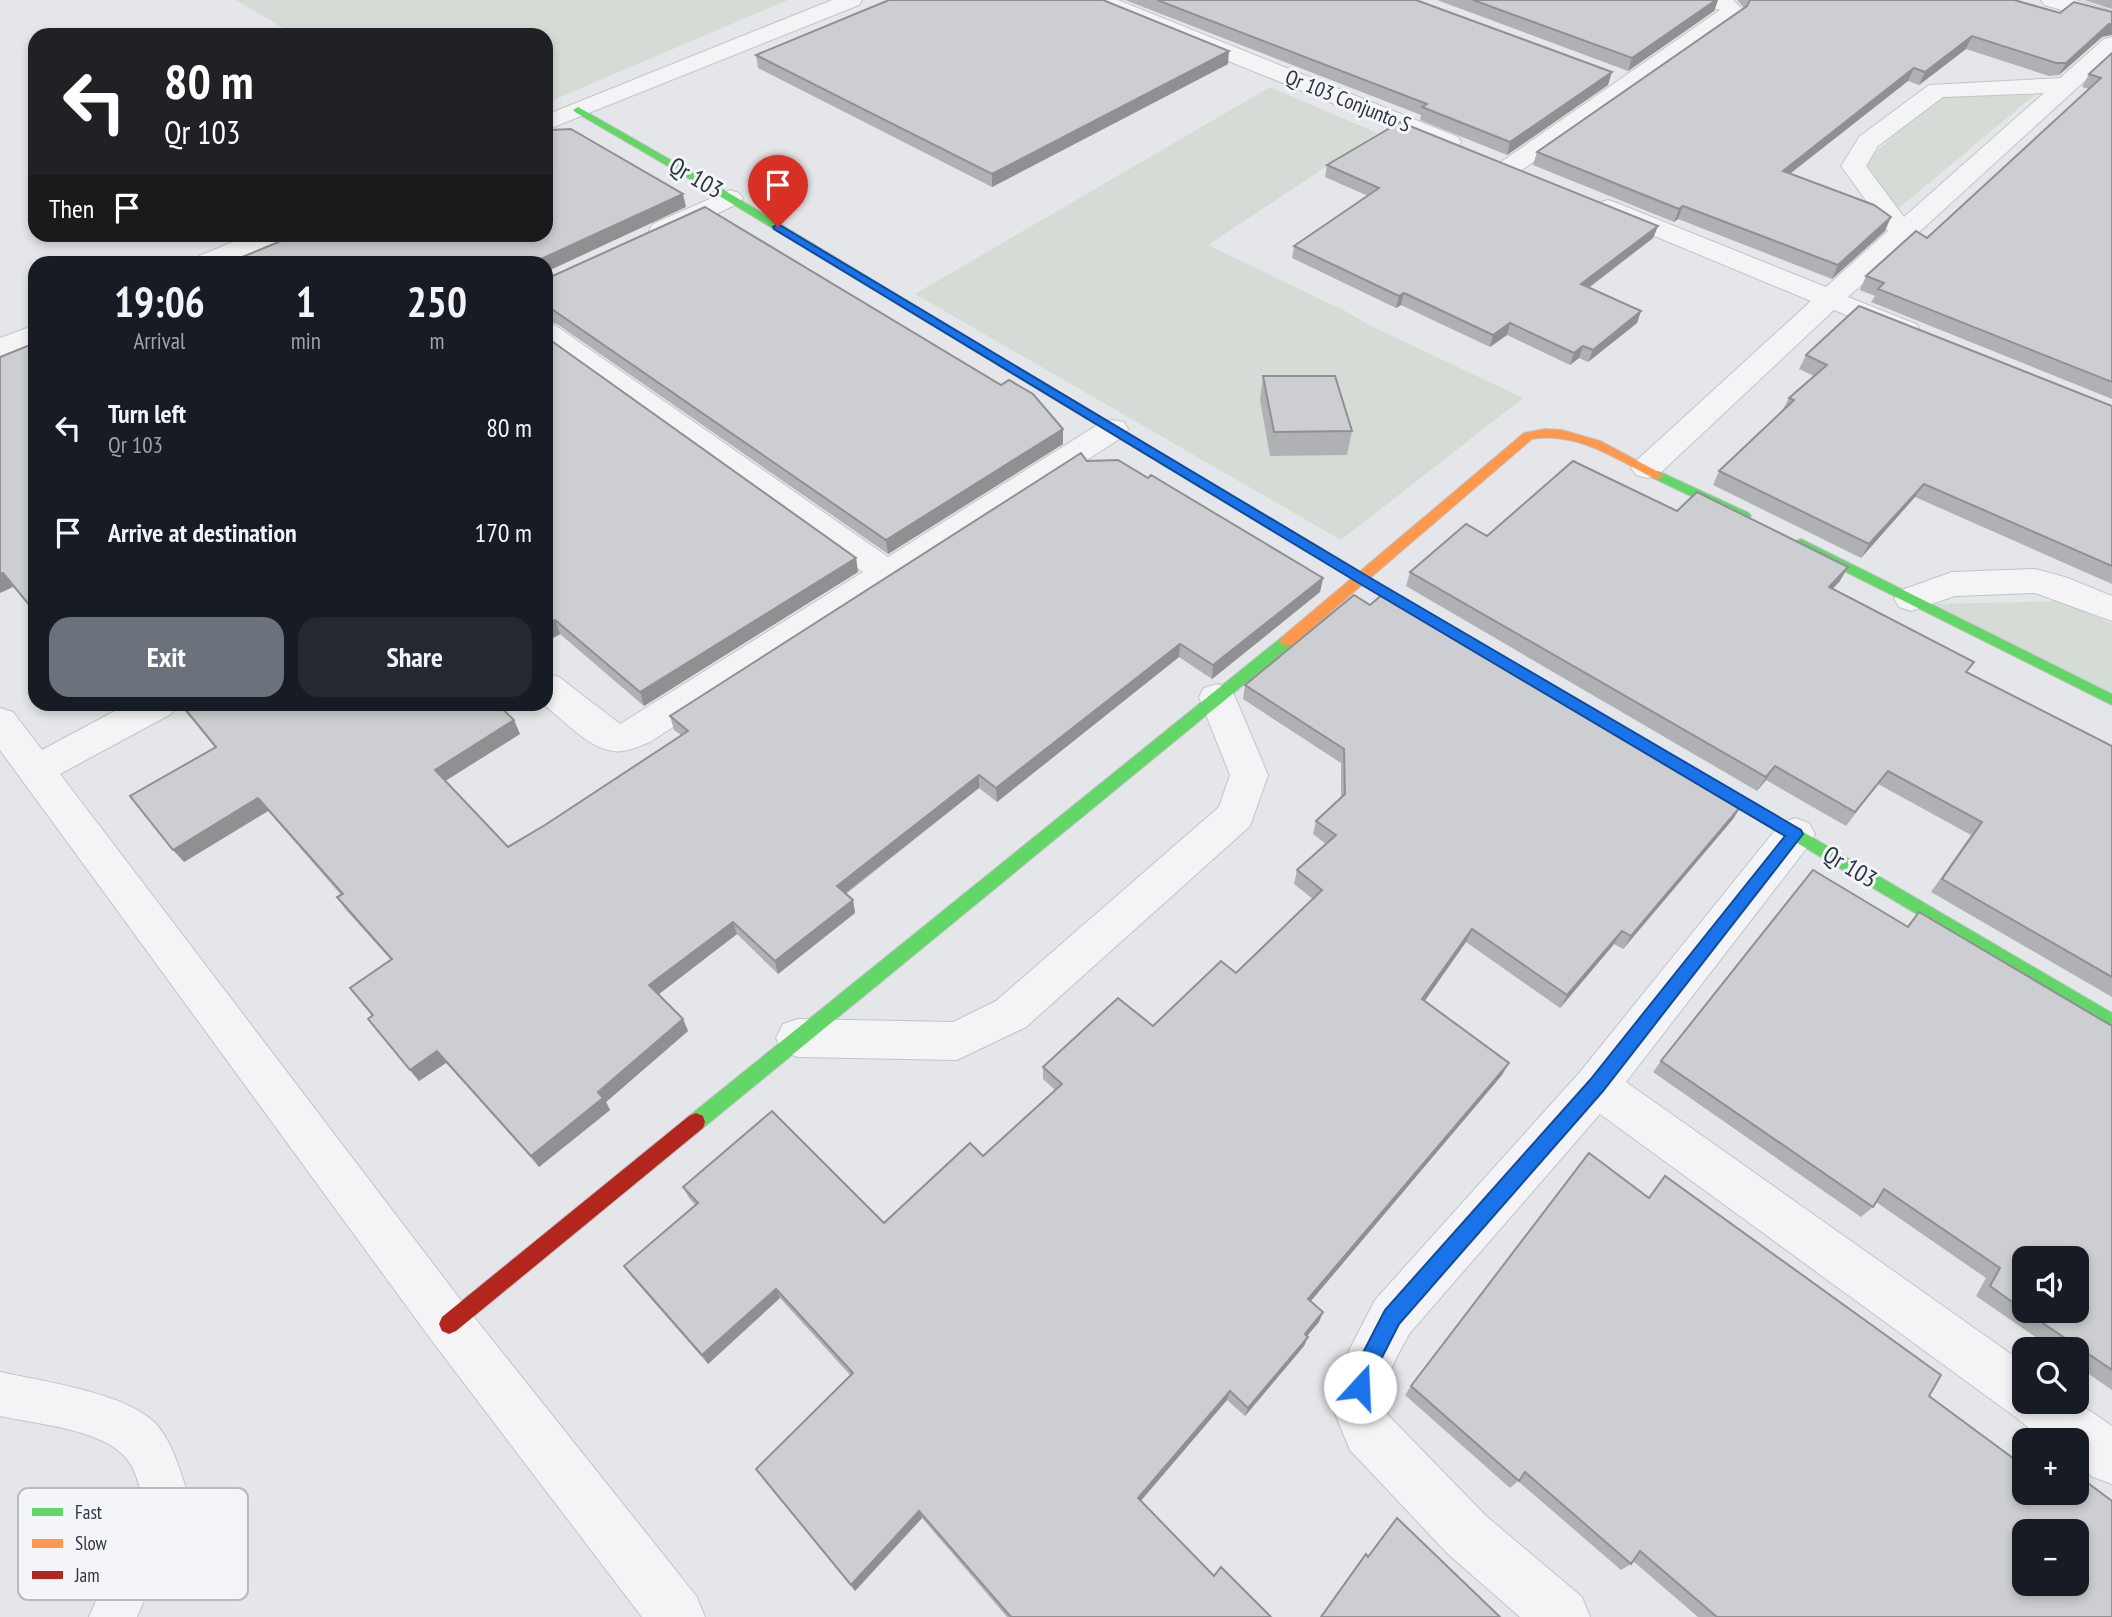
<!DOCTYPE html>
<html lang="en">
<head>
<meta charset="utf-8">
<style>
	:root { --surface:#171b24; --page:#242831; --text:#f1f3f6; --muted:#9ea1a6; --accent:#6c727c }
	body { margin:0; font-family:"PT Sans Narrow",sans-serif; background:var(--page); color:var(--text); height:100vh; display:flex; flex-direction:column; font-size:26px; white-space:nowrap }
	* { box-sizing:border-box; margin:0 }
	p { font-size:23px; color:var(--muted) }
	.icon { flex:none; width:38px; height:38px; fill:none; stroke:currentColor; stroke-width:2; stroke-linecap:round; stroke-linejoin:round }
	.map { position:relative; flex:1; overflow:hidden }
	.details { position:absolute; left:28px; top:256px; width:525px; height:455px; display:flex; flex-direction:column; background:var(--surface); border-radius:21px; box-shadow:0 4px 10px #0003 }
	.details>* { flex:none }
	.top-card { position:absolute; left:28px; top:28px; width:525px; height:214px; border-radius:21px; box-shadow:0 4px 10px #0003; background:#202124; color:#fff; overflow:hidden }
	.buttons { position:absolute; left:2012px; top:1246px; display:grid; gap:14px }
	.buttons a { display:grid; place-items:center; width:77px; height:77px; border-radius:14px; background:var(--surface); box-shadow:0 4px 10px #0003; font-size:35px }
	.pin { position:absolute; display:grid; place-items:center; width:60px; height:60px; color:#fff; margin:-72px -30px; border-radius:50% 50% 50% 0; rotate:-45deg; box-shadow:0 0 7px #0007 }
	.pin .icon { rotate:45deg }
	.me { position:absolute; width:77px; margin:-38px; rotate:20deg; stroke-linejoin:round; filter:drop-shadow(0 0 5px #0008) }
	.turn { display:flex; align-items:center; gap:24px; height:147px; padding:0 21px; font-size:32px }
	.turn .icon { width:91px; height:91px; stroke-width:2.5 }
	.turn b { display:block; font-size:49px; line-height:60px }
	.then { display:flex; align-items:center; height:66px; padding:0 21px; background:#0003; gap:14px; font-size:26px }
	.eta { display:flex; justify-content:space-evenly; align-items:center; height:119px; text-align:center }
	.eta b { font-size:42px; font-weight:600; line-height:49px }
	.button { display:flex; gap:14px; margin-top:auto; padding:14px 21px }
	.button a { flex:1; height:80px; border-radius:21px; background:var(--accent); color:#fff; font-size:28px; font-weight:600; line-height:80px; text-align:center }
	.button a+a { background:var(--page); color:var(--text) }
	ul { padding:0; list-style:none }
	li { display:flex; align-items:center; gap:21px; height:105px; padding:0 21px }
	li div { flex:1 }
	li b { display:block; font-size:26px }
	li em { font-style:normal }
	.map>svg:first-child { display:block }
	.green { fill:#d5dcd5 }
	.lines { fill:none; stroke-linecap:round; stroke-linejoin:round }
	.lane-casing { stroke:#c2c4c7; stroke-width:2 }
	.street-casing { stroke:#c2c4c7; stroke-width:2 }
	.fast-casing { stroke:#c2c4c7; stroke-width:2 }
	.slow-casing { stroke:#c2c4c7; stroke-width:2 }
	.jam-casing { stroke:#c2c4c7; stroke-width:2 }
	.lane { fill:#f4f4f6; fill-rule:evenodd }
	.street { fill:#f4f4f6; fill-rule:evenodd }
	.fast { fill:#63d668; fill-rule:evenodd }
	.slow { fill:#ff974d; fill-rule:evenodd }
	.jam { fill:#b3261e; fill-rule:evenodd }
	.wall { fill:#b0b1b4 }
	.shaded-wall { fill:#909092 }
	.building { fill:#cdced1; stroke:#909092; stroke-width:2; fill-rule:evenodd }
	.route { fill:#1a73e8; stroke:#114b97; stroke-width:2 }
	.labels { text-anchor:middle; stroke-width:6; stroke-linejoin:round; paint-order:stroke }
	.far-street-label { font-size:21px; fill:#2c3341; stroke:#f3f5f8 }
	.street-label { font-size:24px; fill:#2c3341; stroke:#f3f5f8 }
	.key { fill:#f3f5f8; stroke:#b7bbc1; stroke-width:2 }
	.key-label { font-size:19px; fill:#2c3341 }
</style>
</head>
<body>
<div class="map">
<svg width="2112" height="1617" viewBox="0 0 2112 1617">
	<rect width="100%" height="100%" fill="#e4e6e9"/>
	<!-- green -->
	<g class="green">
		<path d="M236 0H788L546 103V35H295Z"/>
		<path d="M1270 87 1377 133 1208 245 1347 312 1369 325 1523 398 1341 540 915 294Z"/>
		<path d="M2038 92 1892 214 1862 164 1942 93Z"/>
		<path d="M2062 601 2112 624V694L1934 604Z"/>
	</g>
	<g class="lines">
		<defs>
			<path id="lane" d="M0 1372C41 1381 129 1393 157 1425 173 1444 180 1471 188 1494L137 1617H89L142 1494C138 1482 135 1469 127 1459 103 1429 36 1424 0 1416Z"/>
			<g id="street">
				<path d="M832 0H862L859 5 546 130V115Z"/>
				<path d="M1088 0H1118L1458 137 1461 142 1458 147 1449 149 1440 147 1091 5Z"/>
				<path d="M1702 0H1733L1744 11 1519 172 1510 174 1501 172 1498 167 1501 162 1720 10 1705 5Z"/>
				<path d="M2041 0H2075L2112 11V24L2044 5Z"/>
				<path d="M2112 37V56L1848 297 1916 324 1920 330 1916 336 1906 338 1896 336 1834 310 1658 475 1647 478 1636 475 1631 468 1636 461 1811 301 1599 213 1595 208 1599 203 1608 200 1617 203 1826 287 1888 231 1841 166 1860 136 1929 85 2060 78 2104 39ZM2044 93 1904 217 1866 166 1878 146 1943 97Z"/>
				<path d="M730 190 739 193 743 198 739 203 671 236 662 238 653 236 649 230 653 224Z"/>
				<path d="M252 234H289L285 240 230 262H195L199 256Z"/>
				<path d="M546 323 556 326 888 557 1102 422 1113 420 1124 422 1128 429 1124 436 650 742C642 745 632 750 623 751 595 756 564 720 543 704H546V673L559 677 620 724 863 572 546 345Z"/>
				<path d="M35 325V344L0 357V338Z"/>
				<path d="M2035 569 2065 577 2112 596V621L2035 593 1955 596 1911 611 1899 607 1894 599 1899 591 1952 572Z"/>
				<path d="M1217 684 1230 688 1235 697 1268 775 1250 826 1026 1027 957 1060 798 1057 783 1052 776 1038 783 1024 798 1019 953 1022 996 1001 1219 807 1230 775 1199 697 1204 688Z"/>
				<path d="M128 704H176L171 714 60 774 466 1307 697 1597 705 1617H642L432 1341 0 750V708L13 712 42 750Z"/>
				<path d="M1795 818 1809 823 1815 834 1809 845 1626 1082 2025 1364V1402H2077L2112 1426V1484L2093 1477 2077 1465V1440H2044L2014 1416 1600 1114 1409 1334C1397 1358 1376 1388 1387 1414L1486 1516 1582 1597 1590 1617H1520L1448 1554 1350 1450 1331 1404 1339 1370 1375 1300 1580 1072 1781 823Z"/>
			</g>
			<g id="fast">
				<path d="M578 107 734 196 1174 462 1168 466 1163 465 726 200 575 112 573 110Z"/>
				<path d="M1658 471 1749 513 1751 516 1744 520 1739 519 1653 478V472Z"/>
				<path d="M1801 539 2112 694V705L1796 547 1794 544 1796 541Z"/>
				<path d="M1368 577 2112 1013V1030L1363 585 1361 582Z"/>
				<path d="M1287 636 1294 641 1292 645 703 1128 696 1131 689 1128 687 1122 689 1116 1282 637Z"/>
			</g>
			<path id="slow" d="M1545 429 1562 430 1600 441 1664 475 1658 479 1653 478C1615 458 1577 432 1532 439L1292 645H1282L1280 641 1282 637 1524 433Z"/>
			<g id="jam">
				<path d="M1168 458 1373 579 1375 582 1373 585H1363L1163 465 1162 462Z"/>
				<path d="M696 1113 703 1116 705 1122 703 1128 456 1331 449 1334 442 1331 439 1324 442 1317 689 1116Z"/>
			</g>
		</defs>
		<!-- lane casing -->
		<use href="#lane" class="lane-casing"/>
		<!-- street casing -->
		<use href="#street" class="street-casing"/>
		<!-- fast casing -->
		<use href="#fast" class="fast-casing"/>
		<!-- slow casing -->
		<use href="#slow" class="slow-casing"/>
		<!-- jam casing -->
		<use href="#jam" class="jam-casing"/>
		<!-- lane -->
		<use href="#lane" class="lane"/>
		<!-- street -->
		<use href="#street" class="street"/>
		<!-- fast -->
		<use href="#fast" class="fast"/>
		<!-- slow -->
		<use href="#slow" class="slow"/>
		<!-- jam -->
		<use href="#jam" class="jam"/>
	</g>
	<!-- wall -->
	<g class="wall">
		<path d="M1125 0H1416L1608 85 1507 155 1420 120 1421 115Z"/>
		<path d="M1437 0H1718L1714 11 1628 71Z"/>
		<path d="M1737 0H2014L2102 37 2059 75 2049 76 1966 49 1919 85 1908 81 1790 173 1885 231 1832 279 1678 219 1674 222 1533 165 1537 152 1744 8Z"/>
		<path d="M2084 0H2112V9Z"/>
		<path d="M2112 53V399L1871 302 1875 296 1860 290 1866 276 1927 238 2089 89 2082 87 2089 74Z"/>
		<path d="M756 55 1228 64 992 187 758 68Z"/>
		<path d="M1327 165 1658 226 1653 238 1589 288 1641 311 1637 323 1588 362 1579 358 1570 365 1507 335 1490 347 1401 305 1396 308 1292 258 1294 246 1368 196 1325 177Z"/>
		<path d="M546 279 1063 444 888 554 557 324 546 321Z"/>
		<path d="M546 338 856 558 858 572 644 706 560 634 546 642Z"/>
		<path d="M1806 355 2112 406V584L1915 497 1861 558 1713 485 1719 471 1782 411 1789 398 1814 376 1799 369Z"/>
		<path d="M1263 377 1352 431 1347 455 1270 456 1260 400Z"/>
		<path d="M1087 461 1148 478 1323 578 1320 592 1212 679 1179 657 997 802 979 788 846 894 853 900 855 913 778 974 737 934 659 994 683 1019 688 1031 606 1102 610 1110 539 1167 446 1063 419 1081 368 1019 372 1016 350 988 391 960 346 910 337 897 341 895 268 811 184 862 215 747 179 704H497L520 734 445 781 508 847 545 825 681 735 674 730 670 716Z"/>
		<path d="M1677 511 1840 581 1832 589 1967 672 2112 746V997L1931 892 1971 835 1878 784 1846 826 1766 780 1757 791 1406 586 1410 572 1487 536Z"/>
		<path d="M1370 605 1741 806 1733 819 1623 949 1614 944 1560 1008 1466 942 1424 1001 1502 1075 1311 1301 1319 1322 1307 1336 1308 1337 1304 1346 1245 1416 1227 1400 1141 1501 1214 1576 1271 1617H1007L922 1518 855 1591 756 1469 851 1376 780 1298 708 1364 631 1276 624 1266 695 1205 689 1198 683 1187 884 1223 983 1156 1055 1090 1043 1079V1067L1153 1026 1236 973 1313 899 1294 884 1297 870 1326 844 1313 834 1316 821 1341 798V763L1243 699 1245 685Z"/>
		<path d="M1919 912 2112 1026V1390L2077 1366V1349H2053L1976 1296 1986 1278 1876 1202 1873 1207 1861 1217 1653 1072 1661 1061 1907 926Z"/>
		<path d="M1665 1176 1929 1396 2112 1617H1698L1633 1561 1631 1564 1621 1570 1518 1481 1510 1488 1405 1395 1411 1386 1648 1198Z"/>
		<path d="M1397 1518 1500 1617H1320L1360 1561 1366 1554 1368 1556Z"/>
	</g>
	<!-- shaded-wall -->
	<g class="shaded-wall">
		<path d="M1716 0H1718L1714 11 1628 71 1632 58Z"/>
		<path d="M2109 24H2112V35L2102 37 2059 75 2066 63Z"/>
		<path d="M1972 36 1966 49 1919 85 1925 72Z"/>
		<path d="M1229 51 1228 64 992 187V174Z"/>
		<path d="M1914 68 1908 81 1777 184 1783 171Z"/>
		<path d="M1612 72 1608 85 1507 155 1510 142Z"/>
		<path d="M683 194 686 207 546 272V262H541V259Z"/>
		<path d="M1683 206 1678 219 1674 222 1679 209Z"/>
		<path d="M1891 217 1885 231 1832 279 1838 265Z"/>
		<path d="M1658 226 1653 238 1577 296 1581 284Z"/>
		<path d="M1404 293 1401 305 1396 308 1399 296Z"/>
		<path d="M1641 311 1637 323 1588 362 1593 350Z"/>
		<path d="M1510 323 1507 335 1490 347 1493 335Z"/>
		<path d="M1583 346 1579 358 1570 365 1574 353Z"/>
		<path d="M1063 429V444L888 554 886 540Z"/>
		<path d="M1924 484 1915 497 1861 558 1869 544Z"/>
		<path d="M856 558 858 572 644 706 640 692Z"/>
		<path d="M1848 567 1840 581 1821 601 1829 587Z"/>
		<path d="M3 573 13 587 0 593V574Z"/>
		<path d="M1323 578 1320 592 1212 679 1213 665Z"/>
		<path d="M555 620 560 634 546 642V625Z"/>
		<path d="M1180 644 1179 657 997 802 996 788Z"/>
		<path d="M514 720 520 734 442 783 435 770Z"/>
		<path d="M1775 766 1766 780 1757 791 1766 777Z"/>
		<path d="M979 775V788L839 898 837 886Z"/>
		<path d="M258 798 268 811 184 862 173 850Z"/>
		<path d="M1741 806 1733 819 1623 949 1631 936Z"/>
		<path d="M853 900 855 913 778 974 775 961Z"/>
		<path d="M733 922 737 934 655 997 649 985Z"/>
		<path d="M1472 929 1466 942 1417 1012 1422 999Z"/>
		<path d="M1622 931 1614 944 1560 1008 1567 995Z"/>
		<path d="M683 1019 688 1031 606 1102 610 1110 539 1167 531 1156 598 1092Z"/>
		<path d="M437 1051 446 1063 419 1081 410 1070Z"/>
		<path d="M1509 1063 1502 1075 1304 1309 1308 1299Z"/>
		<path d="M776 1289 780 1298 708 1364 702 1355Z"/>
		<path d="M1323 1312 1319 1322 1301 1343 1305 1334Z"/>
		<path d="M1308 1337 1304 1346 1245 1416 1248 1408Z"/>
		<path d="M1230 1391 1227 1400 1137 1505 1138 1498Z"/>
		<path d="M919 1511 922 1518 855 1591 851 1585Z"/>
	</g>
	<!-- building -->
	<g class="building">
		<path d="M889 0H1103L1229 51 992 174 756 55Z"/>
		<path d="M1157 0H1416L1612 72 1510 142 1422 107 1427 104Z"/>
		<path d="M1473 0H1716L1632 58Z"/>
		<path d="M1750 0H2014L2060 13 2074 2 2112 12V24H2109L2066 63H2056L1972 36 1925 72 1914 68 1783 171 1874 205 1891 217 1838 265 1683 206 1679 209 1537 152 1747 6Z"/>
		<path d="M2112 53V382L1878 289 1884 283 1866 276 1916 231 1927 238 2101 78 2089 74Z"/>
		<path d="M1400 122 1658 226 1581 284 1641 311 1593 350 1583 346 1574 353 1510 323 1493 335 1404 293 1399 296 1294 246 1379 188 1327 165Z"/>
		<path d="M571 129 683 194 541 259V262H230L298 234H546V132L551 130Z"/>
		<path d="M705 207 1001 385 1009 380 1033 394 1063 429 886 540 553 310 546 308V279Z"/>
		<path d="M1859 306 2112 406V566L1924 484 1869 544 1719 471 1794 400 1789 398 1827 365 1806 355Z"/>
		<path d="M546 337 856 558 640 692 555 620 546 625Z"/>
		<path d="M35 343V612L3 573 0 574V357Z"/>
		<path d="M1263 376H1335L1352 431 1274 432Z"/>
		<path d="M1081 453 1087 461 1118 460 1148 478 1151 475 1323 578 1213 665 1180 644 996 788 979 775 837 886 853 900 775 961 733 922 649 985 683 1019 598 1092 603 1098 531 1156 437 1051 410 1070 368 1019 373 1015 350 988 392 959 337 897 343 894 258 798 173 850 130 796 216 747 181 704H497L514 720 435 770 508 847 545 825 688 731 670 716Z"/>
		<path d="M1573 461 1677 511 1697 492 1848 567 1829 587 1974 662 1966 672 2112 746V977L1942 879 1982 822 1888 771 1855 812 1775 766 1766 777 1410 572 1466 524 1487 536Z"/>
		<path d="M1384 593 1741 806 1631 936 1622 931 1567 995 1472 929 1422 999 1509 1063 1308 1299 1323 1312 1305 1334 1308 1337 1248 1408 1230 1391 1138 1498 1214 1576 1221 1567 1271 1617H1011L919 1511 851 1585 756 1469 853 1373 776 1289 702 1355 624 1266 698 1203 683 1187 772 1111 884 1223 970 1143 983 1156 1062 1084 1043 1067 1118 998 1153 1026 1221 961 1236 973 1322 890 1297 870 1336 835 1316 821 1345 794 1344 749 1245 685 1354 595 1370 605Z"/>
		<path d="M1813 870 1908 927 1919 912 2112 1026V1370L2025 1311H2077V1258H2025V1311L1990 1286 2000 1268 1884 1189 1873 1207 1661 1061Z"/>
		<path d="M1589 1153 1649 1198 1665 1176 1941 1375 1929 1396 2025 1467V1493H2077V1475L2112 1501V1617H1717L1640 1551 1631 1564 1525 1472 1519 1481 1411 1386ZM2025 1531H2077V1584H2025Z"/>
		<path d="M1397 1518 1500 1617H1321L1366 1554 1368 1557Z"/>
	</g>
	<!-- route -->
	<path class="route" d="M778 224 1367 576 1801 830 1803 834 1603 1091 1399 1324 1374 1373 1368 1394 1360 1397 1353 1394 1350 1387 1354 1370 1385 1310 1590 1080 1785 836 1357 582 774 229 773 227Z"/>
	<g class="labels">
		<!-- far-street labels -->
		<g class="far-street-label">
			<text transform="translate(1348 101) rotate(22)" y="7">Qr 103 Conjunto S</text>
		</g>
		<!-- street labels -->
		<g class="street-label">
			<text transform="translate(696 178) rotate(30)" y="8">Qr 103</text>
			<text transform="translate(1850 867) rotate(31)" y="8">Qr 103</text>
		</g>
	</g>
	<!-- legend -->
	<rect x="18" y="1488" width="230" height="112" rx="10" class="key"/>
	<rect x="32" y="1508" width="31" height="8" fill="#63d668"/>
	<rect x="32" y="1539" width="31" height="9" fill="#ff974d"/>
	<rect x="32" y="1571" width="31" height="8" fill="#b3261e"/>
	<g class="key-label">
		<text x="75" y="1519">Fast</text>
		<text x="75" y="1550">Slow</text>
		<text x="75" y="1582">Jam</text>
	</g>
</svg>
<div class="buttons">
<a><svg class="icon" aria-label="sound" viewBox="0 0 24 24"><path d="M4 9h4l5-4v14l-5-4H4zM17 9q2 3 0 6"/></svg></a>
<a><svg class="icon" aria-label="search" viewBox="0 0 24 24"><circle cx="10" cy="10" r="6"/><path d="M15 15l6 6"/></svg></a>
<a>+</a>
<a>−</a>
</div>
<div class="pin" style="left:778px;top:227px;background:#d93025"><svg class="icon" aria-label="arrive" viewBox="0 0 24 24"><path d="M6 21V4h12l-3 4 3 4H6"/></svg></div>
<svg class="me" style="left:1360px;top:1387px" viewBox="-20 -20 40 40"><circle r="19" fill="#fff"/><path d="M0-13L10 11 0 6-10 11z" fill="#1a73e8"/></svg>
<div class="top-card">
<div class="turn"><svg class="icon" aria-label="left" viewBox="0 0 24 24"><path d="M17 20v-9H6M10 6l-5 5 5 5"/></svg><div><b>80 m</b>Qr 103</div></div>
<div class="then">Then<svg class="icon" aria-label="arrive" viewBox="0 0 24 24"><path d="M6 21V4h12l-3 4 3 4H6"/></svg></div>
</div>
<section class="details">
<div class="eta">
<div><b>19:06</b><p>Arrival</p></div>
<div><b>1</b><p>min</p></div>
<div><b>250</b><p>m</p></div>
</div>
<ul>
<li><svg class="icon" aria-label="left" viewBox="0 0 24 24"><path d="M17 20v-9H6M10 6l-5 5 5 5"/></svg><div><b>Turn left</b><p>Qr 103</p></div><em>80 m</em></li>
<li><svg class="icon" aria-label="arrive" viewBox="0 0 24 24"><path d="M6 21V4h12l-3 4 3 4H6"/></svg><div><b>Arrive at destination</b></div><em>170 m</em></li>
</ul>
<div class="button"><a>Exit</a><a>Share</a></div>
</section>
</div>
</body>
</html>
